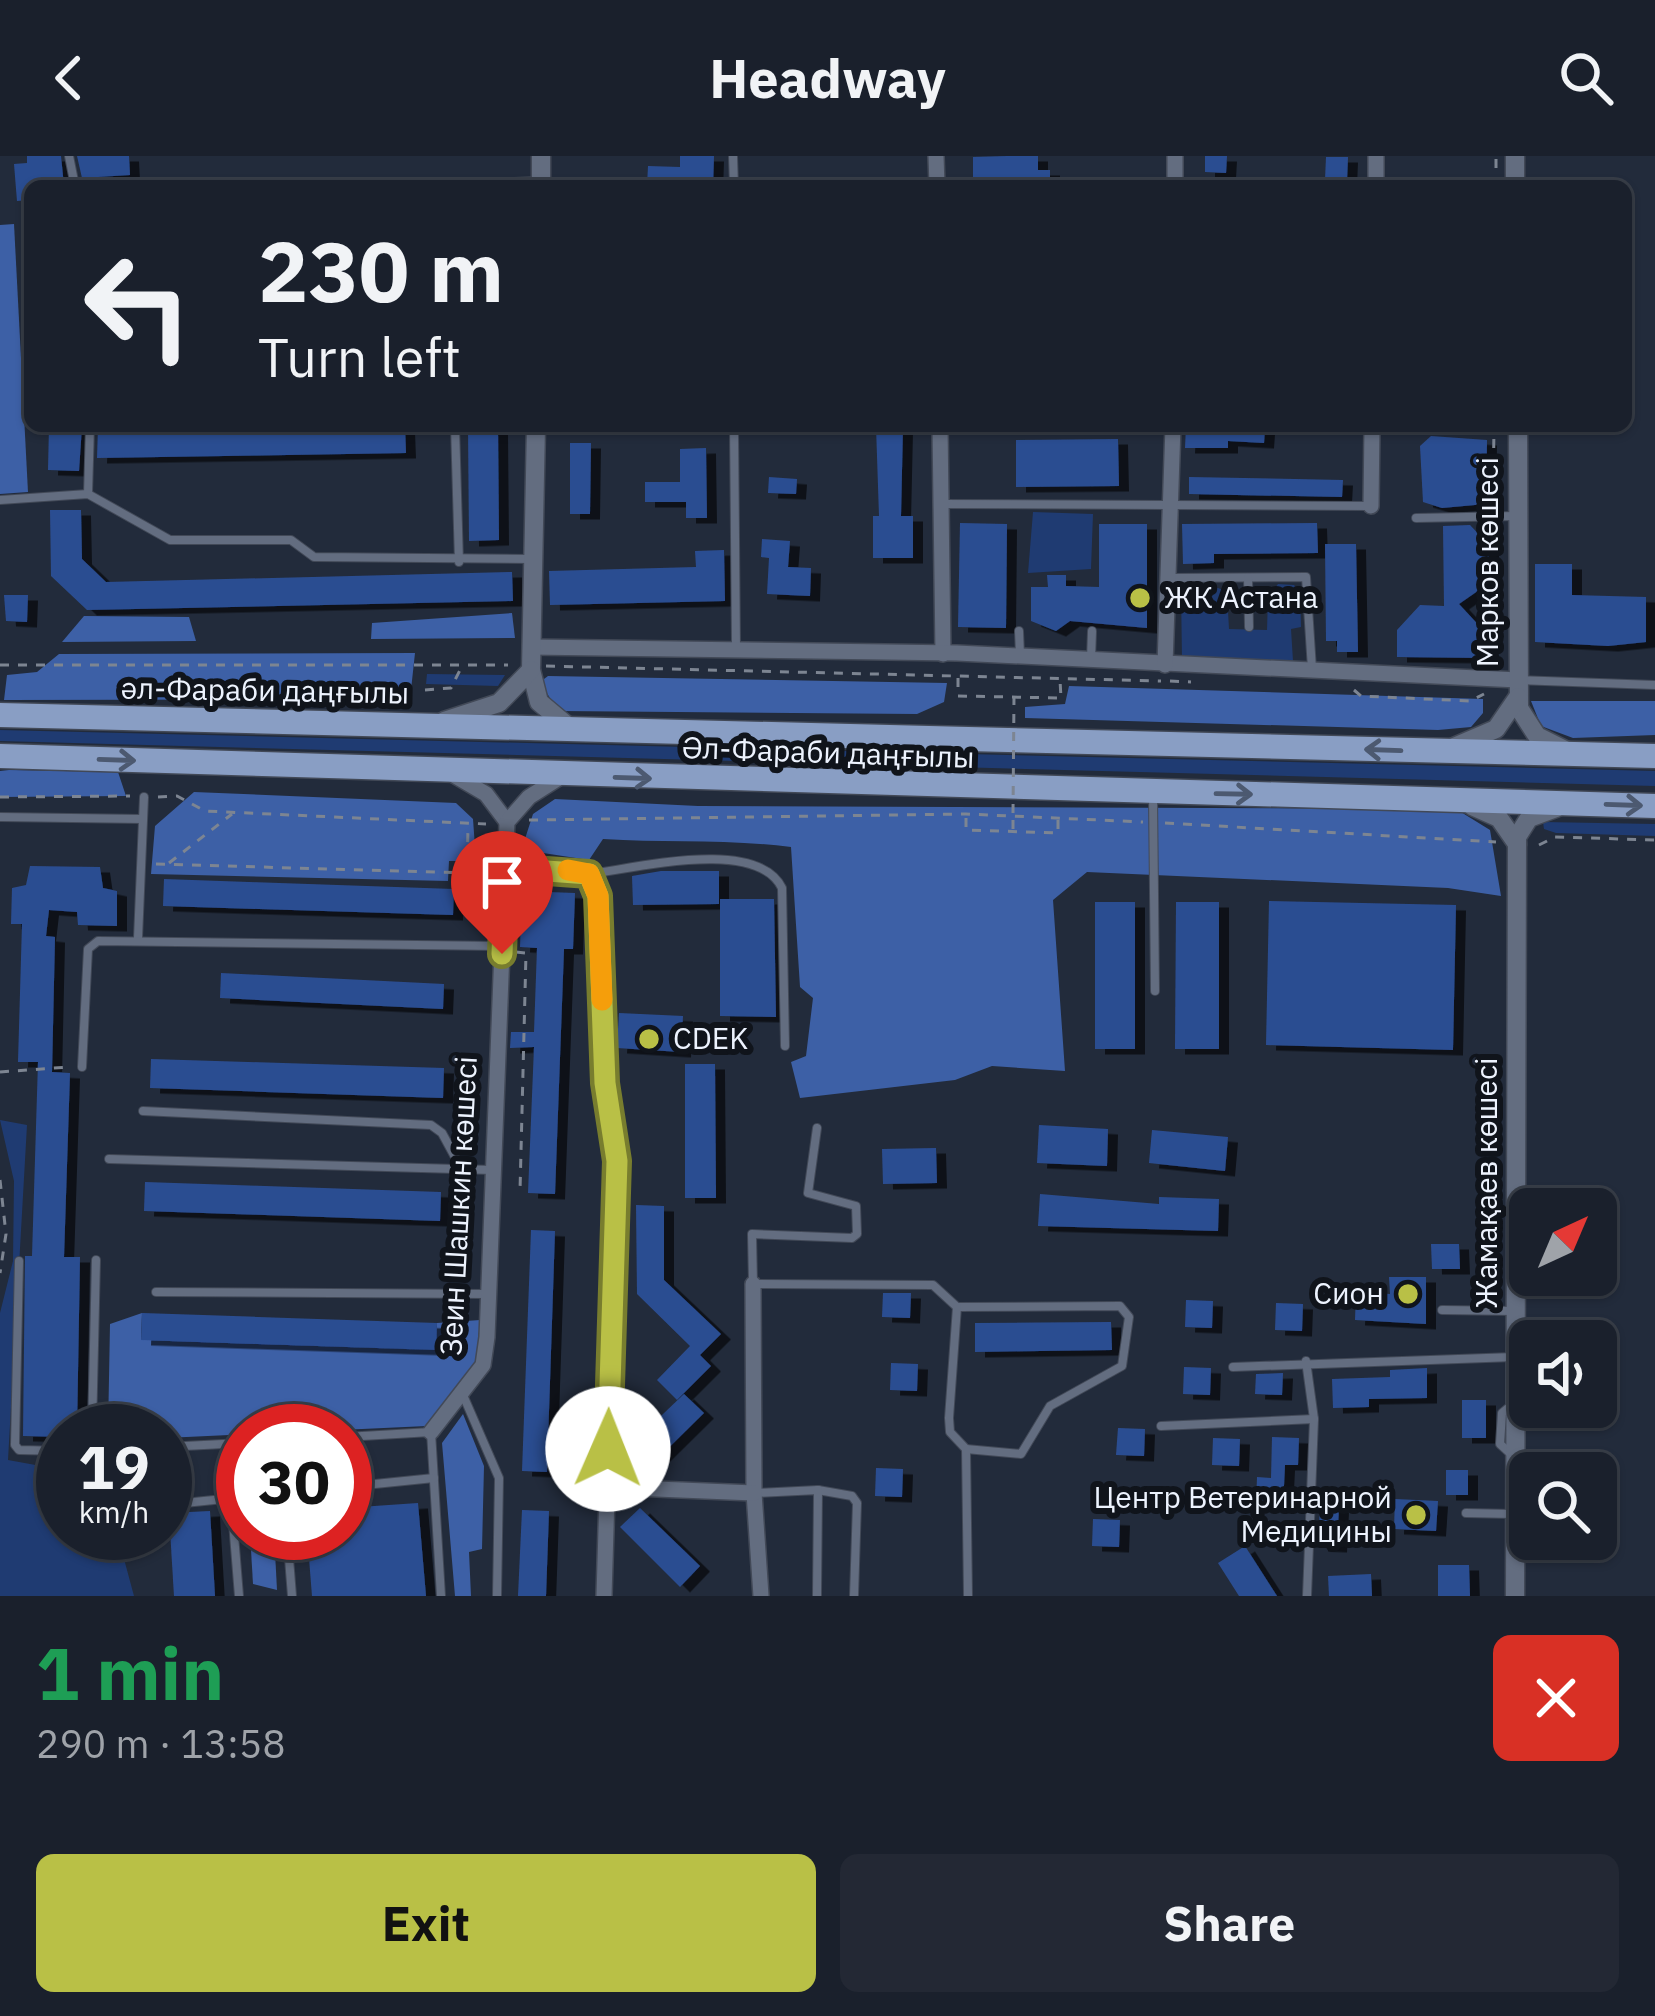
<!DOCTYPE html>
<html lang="en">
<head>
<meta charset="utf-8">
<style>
	:root { --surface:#1a202c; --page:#232834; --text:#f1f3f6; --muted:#9fa3a9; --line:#383e48; --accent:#b9c046 }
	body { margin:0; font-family:"IBM Plex Sans",sans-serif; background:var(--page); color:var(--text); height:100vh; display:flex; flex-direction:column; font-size:45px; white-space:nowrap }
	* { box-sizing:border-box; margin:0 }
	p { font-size:39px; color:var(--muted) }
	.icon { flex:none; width:66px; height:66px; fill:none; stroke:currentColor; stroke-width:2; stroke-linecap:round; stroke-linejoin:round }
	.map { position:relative; height:1440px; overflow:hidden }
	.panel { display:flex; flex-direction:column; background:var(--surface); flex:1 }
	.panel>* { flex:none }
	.banner { position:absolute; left:24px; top:24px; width:1608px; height:252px; border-radius:18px; box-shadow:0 3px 9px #0004,0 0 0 3px var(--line); background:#1a202c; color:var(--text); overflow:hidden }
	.needle { width:78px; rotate:44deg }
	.buttons { position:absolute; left:1509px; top:1032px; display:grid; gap:24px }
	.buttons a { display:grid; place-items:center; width:108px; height:108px; border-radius:18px; background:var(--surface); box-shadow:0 3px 9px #0004,0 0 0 3px var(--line); font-size:60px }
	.speed { position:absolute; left:36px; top:1248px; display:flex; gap:24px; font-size:60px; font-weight:700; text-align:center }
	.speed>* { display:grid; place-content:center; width:156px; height:156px; border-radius:50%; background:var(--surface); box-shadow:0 3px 9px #0004,0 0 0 3px var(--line); line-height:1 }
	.speed small { font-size:30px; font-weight:400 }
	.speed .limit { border:18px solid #d22; background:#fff; color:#111 }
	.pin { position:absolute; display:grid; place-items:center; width:102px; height:102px; color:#fff; margin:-123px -51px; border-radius:50% 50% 50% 0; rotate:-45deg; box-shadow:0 0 12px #0007 }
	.pin .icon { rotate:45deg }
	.me { position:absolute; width:132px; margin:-66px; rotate:1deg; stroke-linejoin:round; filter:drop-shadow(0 0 9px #0008) }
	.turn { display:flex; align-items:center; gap:42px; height:252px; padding:0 36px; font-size:54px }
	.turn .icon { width:156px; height:156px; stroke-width:2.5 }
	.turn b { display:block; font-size:84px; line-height:102px }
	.round { display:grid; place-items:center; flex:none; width:126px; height:126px; border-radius:18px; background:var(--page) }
	.overview { display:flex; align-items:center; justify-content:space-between; height:204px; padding:0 36px }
	h1 { font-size:72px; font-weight:700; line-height:90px; color:#1e9e55 }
	.primary-button { display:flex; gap:24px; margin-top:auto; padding:24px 36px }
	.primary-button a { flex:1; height:138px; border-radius:18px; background:var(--accent); color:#111; font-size:48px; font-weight:700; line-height:138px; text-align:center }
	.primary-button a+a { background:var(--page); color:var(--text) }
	header { display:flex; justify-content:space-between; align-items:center; height:156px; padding:0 36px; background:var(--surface); font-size:54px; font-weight:700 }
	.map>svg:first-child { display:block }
	.green { fill:#1f3b72 }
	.forest { fill:#3d60a6 }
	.building { fill:#2b4d91; filter:url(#shadow) }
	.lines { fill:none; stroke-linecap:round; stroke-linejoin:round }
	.service-casing { stroke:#424957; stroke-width:10 }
	.minor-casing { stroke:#424957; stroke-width:18 }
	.tertiary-casing { stroke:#424957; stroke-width:21 }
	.primary-casing { stroke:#424957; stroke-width:27 }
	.path { stroke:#7d8592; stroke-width:3; stroke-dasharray:9 9; stroke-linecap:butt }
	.service { stroke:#636d80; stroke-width:8 }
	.minor { stroke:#636d80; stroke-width:15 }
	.tertiary { stroke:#636d80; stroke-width:18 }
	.primary { stroke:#899ec4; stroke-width:24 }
	.path-bridge { stroke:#7d8592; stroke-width:3; stroke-dasharray:9 9; stroke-linecap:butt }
	.oneway { stroke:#4c5970 }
	.route-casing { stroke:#787d2e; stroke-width:30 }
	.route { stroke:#b9c046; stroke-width:21 }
	.slow { stroke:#f59e0b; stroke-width:21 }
	.poi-dot { fill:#b9c046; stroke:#10141b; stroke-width:4.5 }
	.labels { text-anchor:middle; stroke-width:12; stroke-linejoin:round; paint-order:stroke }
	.street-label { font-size:30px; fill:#edf3fe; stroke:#10141b }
	.poi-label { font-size:30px; fill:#edf3fe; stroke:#10141b; text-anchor:start }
</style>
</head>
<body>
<header><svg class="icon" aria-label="back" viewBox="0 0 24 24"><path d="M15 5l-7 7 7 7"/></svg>Headway<svg class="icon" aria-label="search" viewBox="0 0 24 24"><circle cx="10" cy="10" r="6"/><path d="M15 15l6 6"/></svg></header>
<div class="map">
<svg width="1655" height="1440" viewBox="0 0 1655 1440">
	<defs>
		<filter id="shadow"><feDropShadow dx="10" dy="5.5" stdDeviation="0" flood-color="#0009"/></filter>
	</defs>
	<rect width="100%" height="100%" fill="#222b3b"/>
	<!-- green -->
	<g class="green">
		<path d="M1033 356 1093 358 1091 413 1028 417Z"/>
		<path d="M1278 428 1294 429 1300 436 1301 471 1291 473 1293 505 1182 504 1181 435C1196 427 1214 427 1227 437L1229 473 1267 474 1268 441Z"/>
		<path d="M427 518 505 519 498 530 426 528Z"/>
		<path d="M0 574 1655 615V630L0 585Z"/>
		<path d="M1543 666 1655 668V680L1556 677 1544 673Z"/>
		<path d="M0 964 27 969 8 1304 63 1314V1377H117L134 1440H0V1157L13 1105 14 1025Z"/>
	</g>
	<!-- forest -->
	<g class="forest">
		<path d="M14 68 28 336 0 338V69Z"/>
		<path d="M512 457 515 482 371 483 372 467Z"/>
		<path d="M84 460 189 461 196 485 62 486Z"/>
		<path d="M415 497 410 543 4 544 7 519 37 516 59 498Z"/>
		<path d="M548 520 947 527 944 546 917 558 558 555 540 526Z"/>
		<path d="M1069 530 1483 543V557L1471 571 1438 574 1025 562V551L1065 548Z"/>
		<path d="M1531 545H1655V579L1573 582 1541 570Z"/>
		<path d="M9 614 118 616 126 640 0 641V615Z"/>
		<path d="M194 636 456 647 473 663 476 705H449L448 725 151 718 155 670Z"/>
		<path d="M555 643 698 650 1456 653 1490 674 1501 740 1448 732 1087 716 1053 744 1065 915 992 910 955 924 800 942 791 906 806 900 813 842 800 831 791 691C729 683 666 687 603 683L589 704 530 695 524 686 533 658Z"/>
		<path d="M142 1157 141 1183 435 1194 437 1167 480 1164 476 1208 427 1270 165 1282V1275H108L110 1168Z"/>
		<path d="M463 1258 484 1310 482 1393 469 1396 471 1440H455L442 1287Z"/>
		<path d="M250 1377H274L277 1434 253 1428Z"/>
	</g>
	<!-- building -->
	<g class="building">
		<path d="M27 0H61L64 30H30V44L17 45 14 8 27 7Z"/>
		<path d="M77 0H129L130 19 82 22Z"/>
		<path d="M680 0H714L713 30H647L648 10 680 11Z"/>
		<path d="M1007 0H1038V14H1050V30H973V1Z"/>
		<path d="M1205 0H1227L1226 17 1205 16Z"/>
		<path d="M1326 1H1348L1347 25 1325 24Z"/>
		<path d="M49 270H82L79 315 48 314Z"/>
		<path d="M98 270H405L406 297 97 302Z"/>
		<path d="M468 270H498L499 384 469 385Z"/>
		<path d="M876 270H903L901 360H913V402H873V360H879Z"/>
		<path d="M1186 270 1265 273 1264 287 1228 285V292H1185Z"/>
		<path d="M1431 280 1487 284 1486 348 1442 352 1423 346 1420 290Z"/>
		<path d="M1118 283 1119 330 1016 331V284Z"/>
		<path d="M570 287H591L590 358H570Z"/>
		<path d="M706 292 707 362H686V346H645V326H680V293Z"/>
		<path d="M769 321 797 323 796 338 768 337Z"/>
		<path d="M1189 321 1343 324 1342 341 1189 338Z"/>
		<path d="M50 354H81L82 403 106 426 512 416 513 445 87 454 51 420Z"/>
		<path d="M960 367 1007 368 1006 472 958 471Z"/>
		<path d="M1317 367 1318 397 1214 398V407L1183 408 1182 368Z"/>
		<path d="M1099 368H1147V472L1070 465 1056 475 1031 465V431H1048L1047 419H1066V430L1099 431Z"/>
		<path d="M1470 369 1489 389V418L1482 432 1459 448 1485 476 1484 502 1397 501V474L1420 449 1444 450 1443 370Z"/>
		<path d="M762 383 790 385 788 411 811 412 810 440 767 438 769 402 761 401Z"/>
		<path d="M1325 388H1356L1358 496H1337V485H1326Z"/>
		<path d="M724 394 725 445 550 449 549 415 696 411 695 395Z"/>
		<path d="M1535 408H1572V439L1646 441V486L1608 490 1535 486Z"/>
		<path d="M4 439H28L27 466 6 465Z"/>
		<path d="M30 710 100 711 103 732 117 735V770L78 769 77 756 49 754 46 780 55 781 52 916 70 917 64 1101H80L77 1275H63V1281L23 1280 25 1100H32L38 906H18L22 768H11L12 732 26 729Z"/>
		<path d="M661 715H719V748L633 749 632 720Z"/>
		<path d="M164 723 454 733 453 759 163 750Z"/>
		<path d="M522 735 575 737 573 793H564L555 1038 528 1037 534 891 510 892 511 876H534L537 792 520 791Z"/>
		<path d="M720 743H774L776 861 720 860Z"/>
		<path d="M1269 745 1456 749 1453 894 1266 889Z"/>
		<rect x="1095" y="746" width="40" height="147"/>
		<path d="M1176 746H1219V893H1175Z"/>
		<path d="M221 817 444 828 443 853 220 842Z"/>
		<path d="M619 857 683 860 681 896 617 892Z"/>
		<path d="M151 903 444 912 443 942 150 932Z"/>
		<path d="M685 908H715L716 1042H685Z"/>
		<path d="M1039 969 1108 973 1107 1010 1037 1007Z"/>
		<path d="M1152 974 1228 981 1225 1015 1149 1007Z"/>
		<path d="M936 992 937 1027 883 1028 882 993Z"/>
		<path d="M145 1026 441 1036 440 1065 144 1055Z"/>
		<path d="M1040 1038 1159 1048V1041L1219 1043 1218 1075 1038 1070Z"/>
		<path d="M636 1049 664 1050V1124L721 1178 700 1199 711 1210 677 1244 657 1224 690 1190 637 1138Z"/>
		<path d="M531 1074 555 1075 547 1316 522 1315Z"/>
		<path d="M1431 1088H1459L1460 1113H1432Z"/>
		<path d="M1389 1121H1426V1168L1355 1164 1356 1136 1390 1138Z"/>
		<path d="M883 1137H911L910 1162 882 1161Z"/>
		<path d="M1186 1144 1213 1145 1212 1172 1185 1171Z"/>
		<path d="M1276 1147 1303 1148 1302 1175 1275 1174Z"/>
		<path d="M142 1157 437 1167 436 1194 141 1184Z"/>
		<path d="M1111 1166 1112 1194 975 1196V1167Z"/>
		<path d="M891 1207 918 1208 917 1235 890 1234Z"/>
		<path d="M1184 1211 1211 1212 1210 1239 1183 1238Z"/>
		<path d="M1427 1212V1242L1369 1243V1251L1333 1252 1332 1223 1390 1221V1214Z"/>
		<path d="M1283 1217 1282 1239 1255 1238 1256 1218Z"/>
		<path d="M684 1238 704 1257 640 1320 620 1299Z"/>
		<rect x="1462" y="1244" width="24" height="38"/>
		<path d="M1118 1272 1145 1273 1144 1300 1116 1299Z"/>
		<path d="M1272 1281 1299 1282 1298 1309H1285L1283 1350 1256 1349 1257 1321 1271 1322Z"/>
		<path d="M1213 1282 1240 1283 1239 1310 1212 1309Z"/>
		<path d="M876 1312 903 1313 902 1341 875 1340Z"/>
		<rect x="1446" y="1314" width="22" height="25"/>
		<path d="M1395 1343 1438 1345 1436 1375 1394 1373Z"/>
		<path d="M418 1347 426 1440H312L307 1377H345V1352Z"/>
		<path d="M1320 1350 1339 1351 1337 1391 1318 1390Z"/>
		<path d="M640 1352 700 1410 680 1431 620 1371Z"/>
		<path d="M522 1354 549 1355 546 1440H518Z"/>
		<path d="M210 1355 215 1440H174L169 1357Z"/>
		<path d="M1093 1363 1120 1364 1119 1391 1092 1390Z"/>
		<path d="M1245 1390 1277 1440H1239L1218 1407Z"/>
		<path d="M1438 1409H1469L1470 1440H1438Z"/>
		<path d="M1371 1418 1372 1440H1329L1328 1420Z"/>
	</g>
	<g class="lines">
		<defs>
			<g id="service">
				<path d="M69 0 75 30"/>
				<path d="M733 0 734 30"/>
				<path d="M420 30 539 25"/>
				<path d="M455 270 459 406"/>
				<path d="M734 270 736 493"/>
				<path d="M941 271H1172"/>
				<path d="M88 338 90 270"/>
				<path d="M0 344 88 338 170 384H291L314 401 532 403"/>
				<path d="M941 348 1370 350"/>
				<path d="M1416 362 1517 360"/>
				<path d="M1168 422 1306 421 1312 513"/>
				<path d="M1248 422 1249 471"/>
				<path d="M1019 475 1020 499"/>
				<path d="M1091 503 1092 475"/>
				<path d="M1520 524 1655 529"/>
				<path d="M1153 639 1155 835"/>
				<path d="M0 661 143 663"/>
				<path d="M590 718C637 712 757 681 782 732L785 890"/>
				<path d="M138 782 144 641"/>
				<path d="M82 911 88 793 98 785 499 790"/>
				<path d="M143 955 431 969 442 977 461 1012"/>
				<path d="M817 972 808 1037 856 1050 857 1078 852 1082 752 1078 753 1128 933 1129 957 1151 1120 1150 1129 1161 1122 1210 1050 1250 1021 1298 966 1293"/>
				<path d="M109 1003 492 1014"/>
				<path d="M19 1105 15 1289 19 1294 63 1295"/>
				<path d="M156 1136 487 1138"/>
				<path d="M957 1151 949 1262 950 1276 966 1293 968 1440"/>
				<path d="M1442 1154 1515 1155"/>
				<path d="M1306 1205 1314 1263 1307 1440"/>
				<path d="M1233 1211 1514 1201"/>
				<path d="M463 1239 499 1322 497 1440"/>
				<path d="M1161 1270 1314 1263"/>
				<path d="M92 1275 96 1104"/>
				<path d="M345 1281 431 1276 441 1440"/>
				<path d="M165 1291 243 1287"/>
				<path d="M1512 1299 1500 1288 1502 1257 1514 1247"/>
				<path d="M345 1331 434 1322"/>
				<path d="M818 1334 852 1340 857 1347 854 1440"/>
				<path d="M755 1337 818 1334 817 1440"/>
				<path d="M231 1342 239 1440"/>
				<path d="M165 1349 243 1341"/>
				<path d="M1466 1357 1513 1358"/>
				<path d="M287 1377 292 1440"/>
			</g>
			<g id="minor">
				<path d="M936 0 937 30"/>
				<path d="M1175 0V30"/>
				<path d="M1376 30V0"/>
				<path d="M940 270 943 498"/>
				<path d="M1371 350 1372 270"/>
				<path d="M531 491 957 497 1518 524"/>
				<path d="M1165 509 1173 270"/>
				<path d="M452 618 486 638 507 666"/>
				<path d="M505 711 589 719 598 740 605 927 617 1005 604 1440"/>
				<path d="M753 1128 754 1337 761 1440"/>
				<path d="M431 1276 483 1209 487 1181 507 666 529 641 562 620"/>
				<path d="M608 1331 754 1337"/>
			</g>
			<g id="tertiary">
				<path d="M1515 0V30"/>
				<path d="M541 30V0"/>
				<path d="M536 270 531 514 539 546 570 572"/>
				<path d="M1518 270 1519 552 1537 580 1567 595"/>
				<path d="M444 565 499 547 531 514"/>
				<path d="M1454 591 1496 573 1518 541"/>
				<path d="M1472 650 1499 662 1517 688"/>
				<path d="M1515 1440 1517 681 1529 662 1556 652"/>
			</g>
			<g id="primary">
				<path d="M0 559 1655 600"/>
				<path d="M0 600 1655 650"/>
			</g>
		</defs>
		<!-- service casing -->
		<use href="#service" class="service-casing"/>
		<!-- minor casing -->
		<use href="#minor" class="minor-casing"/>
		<!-- tertiary casing -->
		<use href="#tertiary" class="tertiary-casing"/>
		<!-- primary casing -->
		<use href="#primary" class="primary-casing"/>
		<!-- path -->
		<g class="path">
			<path d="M1496 30V0"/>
			<path d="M1493 346 1494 270"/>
			<path d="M1492 508 1493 374"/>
			<path d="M0 509H508"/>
			<path d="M546 510 1161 525"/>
			<path d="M958 522V540L1061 542 1060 524"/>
			<path d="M1170 525 1191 526"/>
			<path d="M425 534 451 532 462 510"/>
			<path d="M1354 534 1361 540 1470 545 1484 538"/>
			<path d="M0 641 130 640"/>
			<path d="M158 641 177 640 205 655 486 668"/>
			<path d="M966 662V674L1058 677V664"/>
			<path d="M529 664 966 658 1143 666"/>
			<path d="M1165 667 1496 686"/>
			<path d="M1013 673V657"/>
			<path d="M1539 689 1555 681 1655 684"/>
			<path d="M169 707 232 658"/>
			<path d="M156 708 467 717 468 672"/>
			<path d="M516 796 526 797 520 1035"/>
			<path d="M0 916 69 911"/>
			<path d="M0 1024 6 1078 0 1117"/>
		</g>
		<!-- service -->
		<use href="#service" class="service"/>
		<!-- minor -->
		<use href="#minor" class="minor"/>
		<!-- tertiary -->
		<use href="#tertiary" class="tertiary"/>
		<!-- primary -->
		<use href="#primary" class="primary"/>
		<!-- path-bridge -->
		<path class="path-bridge" d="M1013 657 1014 540"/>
	</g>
	<!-- one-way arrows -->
	<defs><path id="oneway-shaft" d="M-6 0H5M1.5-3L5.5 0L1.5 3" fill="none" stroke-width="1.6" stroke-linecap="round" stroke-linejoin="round" transform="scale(3)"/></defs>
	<g class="oneway">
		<use href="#oneway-shaft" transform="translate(1383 594) rotate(-178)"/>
		<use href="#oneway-shaft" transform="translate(117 604) rotate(2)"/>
		<use href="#oneway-shaft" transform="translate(633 622) rotate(2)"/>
		<use href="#oneway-shaft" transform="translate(1234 638) rotate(1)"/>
		<use href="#oneway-shaft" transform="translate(1624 649) rotate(2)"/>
	</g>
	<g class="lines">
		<defs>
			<path id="route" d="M502 798 505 712 589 718 598 740 605 927 617 1005 608 1293"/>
		</defs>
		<!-- route casing -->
		<use href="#route" class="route-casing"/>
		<!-- route -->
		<use href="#route" class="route"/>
		<!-- slow -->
		<path class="slow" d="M568 714 589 718 598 740 602 844"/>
	</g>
	<!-- markers -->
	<g class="poi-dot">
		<circle cx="1140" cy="442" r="12"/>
		<circle cx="649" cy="883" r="12"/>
		<circle cx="1408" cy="1138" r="12"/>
		<circle cx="1416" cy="1359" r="12"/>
	</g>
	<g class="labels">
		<!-- street labels -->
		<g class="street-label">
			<text transform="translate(1488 406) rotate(-90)" y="10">Марков көшесі</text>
			<text transform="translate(265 535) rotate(1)" y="10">әл-Фараби даңғылы</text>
			<text transform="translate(828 597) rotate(2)" y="10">Әл-Фараби даңғылы</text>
			<text transform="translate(1487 1027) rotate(-90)" y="10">Жамақаев көшесі</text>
			<text transform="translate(459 1050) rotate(-87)" y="10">Зеин Шашкин көшесі</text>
		</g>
		<!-- poi labels -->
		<g class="poi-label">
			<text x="1164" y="452">ЖК Астана</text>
			<text x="673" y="893">CDEK</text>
			<text x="1384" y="1148" text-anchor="end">Сион</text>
			<text x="1392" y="1352" text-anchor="end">Центр Ветеринарной<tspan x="1392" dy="34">Медицины</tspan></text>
		</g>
	</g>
</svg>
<div class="buttons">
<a><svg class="needle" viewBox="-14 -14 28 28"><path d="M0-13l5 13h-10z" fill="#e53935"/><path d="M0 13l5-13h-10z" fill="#9fa3a9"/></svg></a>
<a><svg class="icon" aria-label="sound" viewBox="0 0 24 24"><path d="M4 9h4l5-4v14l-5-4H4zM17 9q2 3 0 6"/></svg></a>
<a><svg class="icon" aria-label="search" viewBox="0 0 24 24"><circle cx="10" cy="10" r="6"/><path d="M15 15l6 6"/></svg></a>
</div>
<div class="speed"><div>19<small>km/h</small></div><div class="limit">30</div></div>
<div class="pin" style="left:502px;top:798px;background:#d93025"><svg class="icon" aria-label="arrive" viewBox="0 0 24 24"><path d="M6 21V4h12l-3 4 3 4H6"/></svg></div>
<svg class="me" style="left:608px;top:1293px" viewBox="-20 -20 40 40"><circle r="19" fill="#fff"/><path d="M0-13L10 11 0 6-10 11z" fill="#b9c046"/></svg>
<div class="banner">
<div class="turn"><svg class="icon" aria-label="left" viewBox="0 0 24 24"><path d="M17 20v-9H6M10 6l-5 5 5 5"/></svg><div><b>230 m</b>Turn left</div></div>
</div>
</div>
<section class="panel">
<div class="overview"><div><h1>1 min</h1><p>290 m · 13:58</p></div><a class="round" style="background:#d93025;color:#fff"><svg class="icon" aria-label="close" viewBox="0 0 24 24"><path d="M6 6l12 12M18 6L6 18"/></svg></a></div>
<div class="primary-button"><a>Exit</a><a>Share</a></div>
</section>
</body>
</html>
